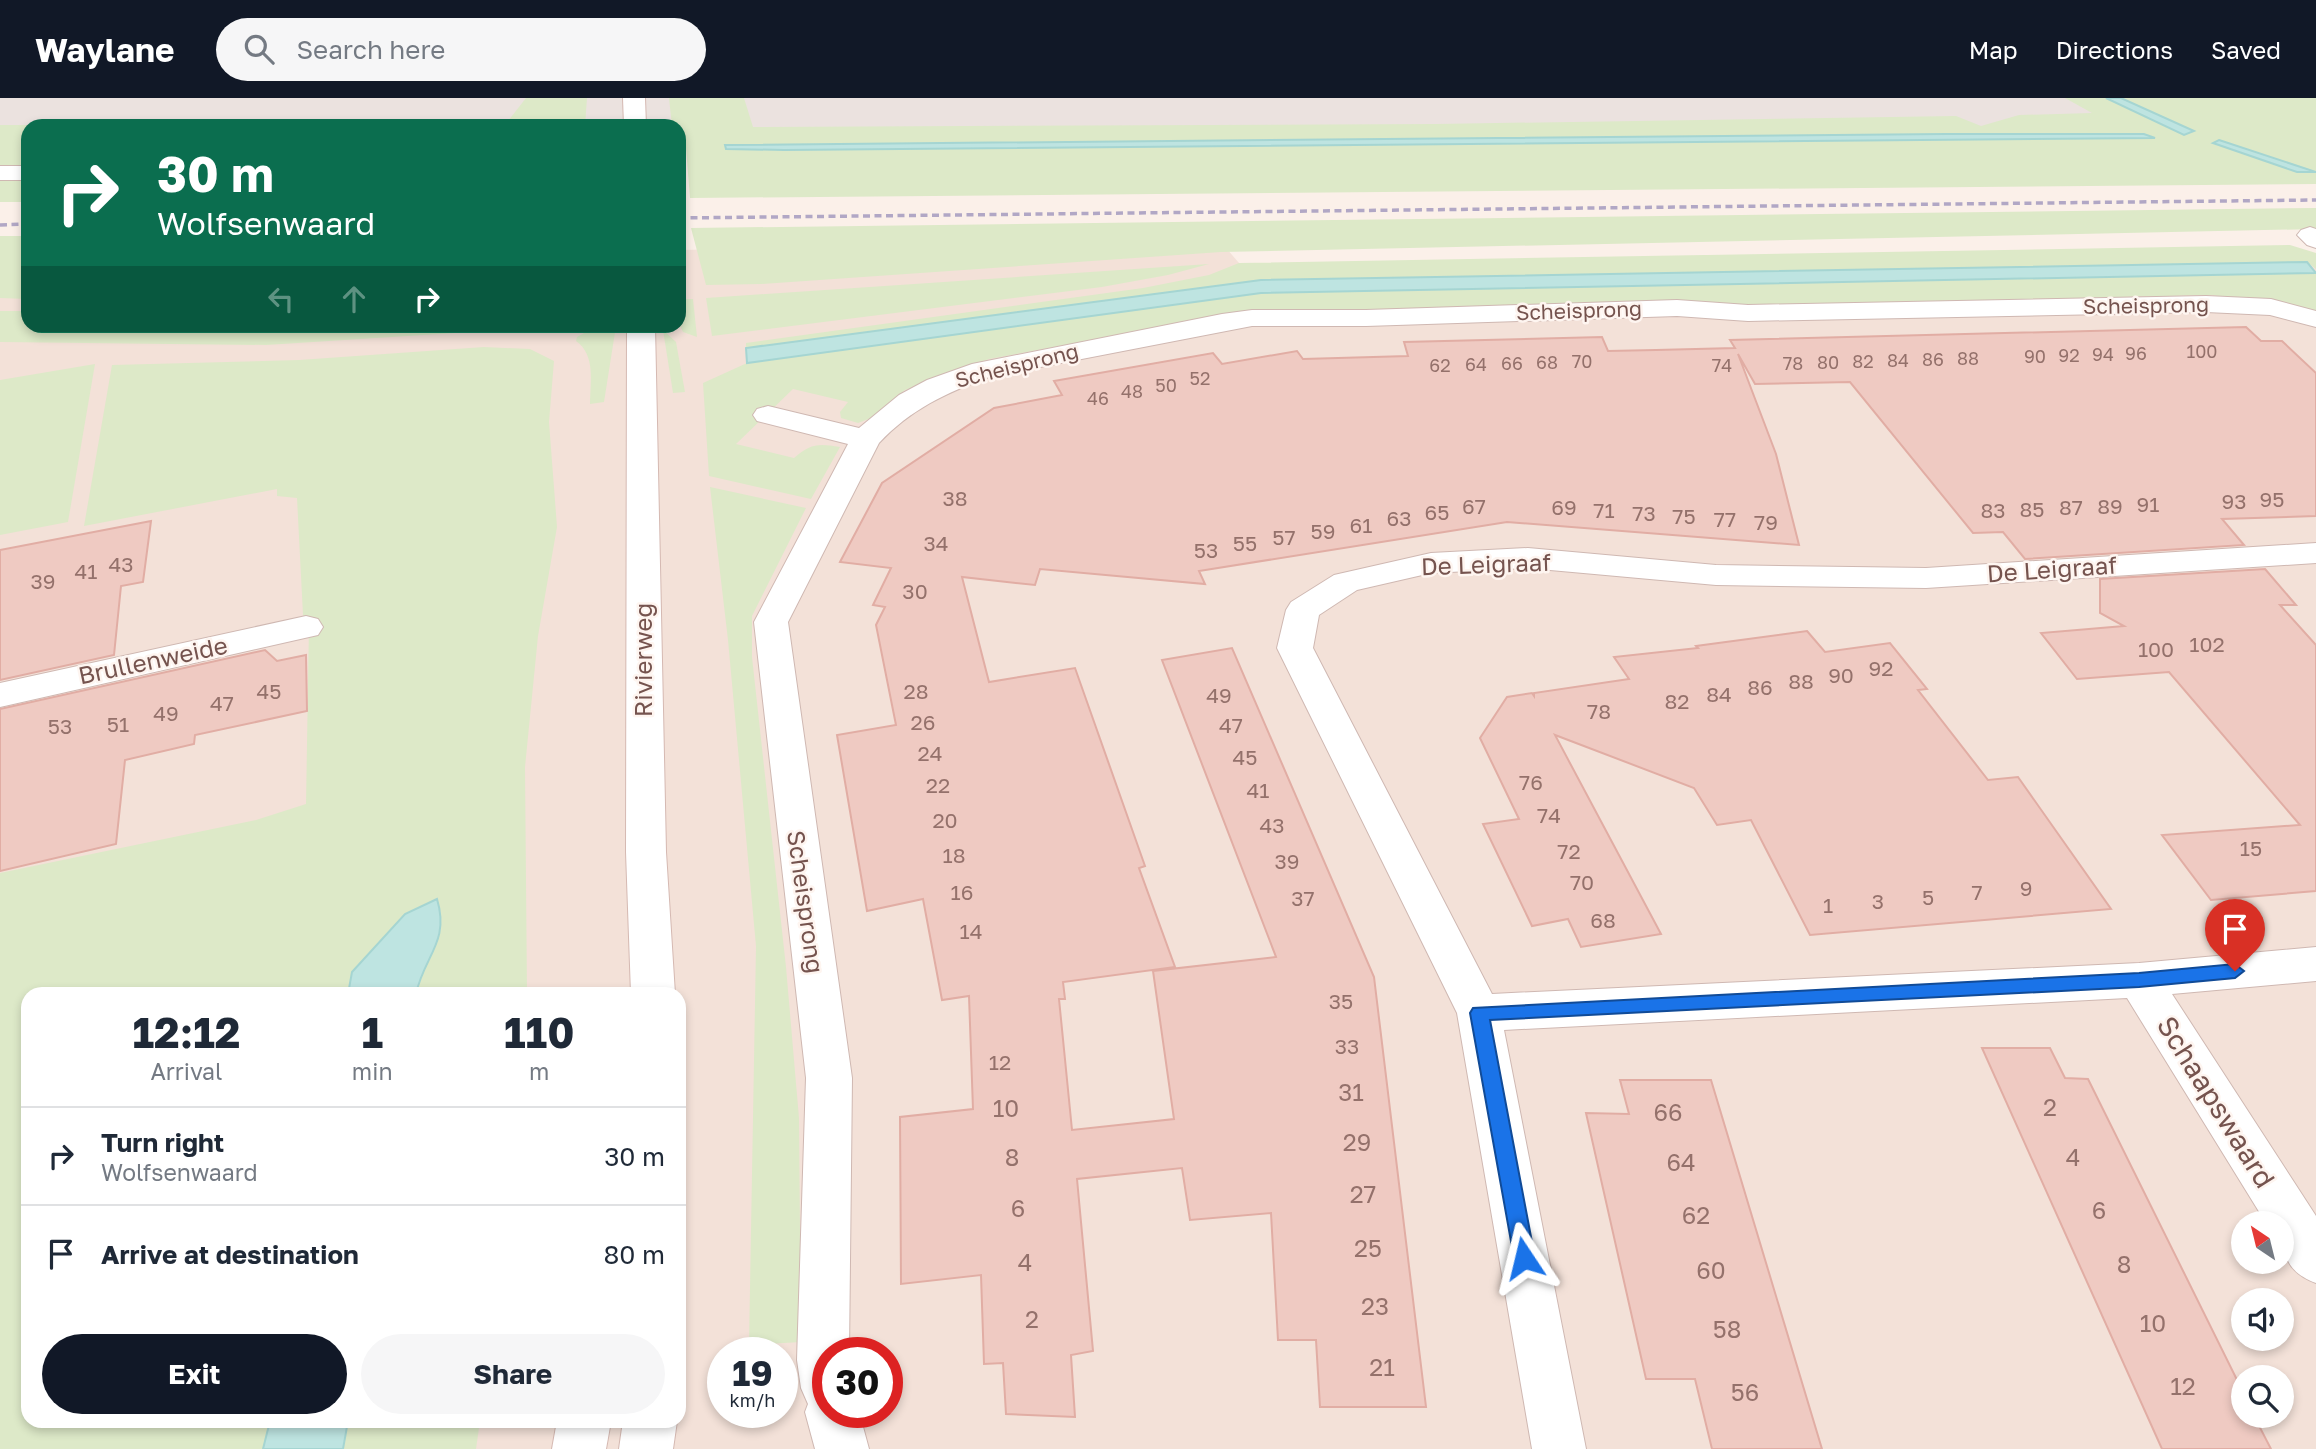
<!DOCTYPE html>
<html lang="en">
<head>
<meta charset="utf-8">
<style>
	:root { --surface:#fff; --page:#f6f6f7; --text:#1f2937; --muted:#747a83; --line:#e0e1e3; --accent:#111827 }
	body { margin:0; font-family:"Golos Text",sans-serif; background:var(--page); color:var(--text); height:100vh; display:flex; flex-direction:column; font-size:26px; white-space:nowrap }
	* { box-sizing:border-box; margin:0 }
	p { font-size:23px; color:var(--muted) }
	.icon { flex:none; width:38px; height:38px; fill:none; stroke:currentColor; stroke-width:2; stroke-linecap:round; stroke-linejoin:round }
	.map { position:relative; flex:1; overflow:hidden }
	.details { position:absolute; left:21px; top:889px; width:665px; height:441px; display:flex; flex-direction:column; background:var(--surface); border-radius:21px; box-shadow:0 4px 10px #0003 }
	.details>* { flex:none }
	.banner { position:absolute; left:21px; top:21px; width:665px; height:214px; border-radius:21px; box-shadow:0 4px 10px #0003; background:#0b6e4f; color:#fff; overflow:hidden }
	.needle { width:46px; rotate:325deg }
	.fabs { position:absolute; left:2231px; top:1113px; display:grid; gap:14px }
	.fabs a { display:grid; place-items:center; width:63px; height:63px; border-radius:50%; background:var(--surface); box-shadow:0 4px 10px #0003; font-size:35px }
	.speed { position:absolute; left:707px; top:1239px; display:flex; gap:14px; font-size:35px; font-weight:700; text-align:center }
	.speed>* { display:grid; place-content:center; width:91px; height:91px; border-radius:50%; background:var(--surface); box-shadow:0 4px 10px #0003; line-height:1 }
	.speed small { font-size:18px; font-weight:400 }
	.speed .limit { border:10px solid #d22; background:#fff; color:#111 }
	.pin { position:absolute; display:grid; place-items:center; width:60px; height:60px; color:#fff; margin:-72px -30px; border-radius:50% 50% 50% 0; rotate:-45deg; box-shadow:0 0 7px #0007 }
	.pin .icon { rotate:45deg }
	.me { position:absolute; width:77px; margin:-38px; rotate:350deg; stroke-linejoin:round; filter:drop-shadow(0 0 5px #0008) }
	.turn { display:flex; align-items:center; gap:24px; height:147px; padding:0 21px; font-size:32px }
	.turn .icon { width:91px; height:91px; stroke-width:2.5 }
	.turn b { display:block; font-size:49px; line-height:60px }
	.lanes { display:flex; align-items:center; height:66px; padding:0 21px; background:#0003; justify-content:center; gap:35px; direction:ltr }
	.lanes .off { opacity:.35 }
	.eta { display:flex; justify-content:space-evenly; align-items:center; height:119px; text-align:center }
	.eta b { font-size:42px; font-weight:700; line-height:49px }
	.action { display:flex; gap:14px; margin-top:auto; padding:14px 21px }
	.action a { flex:1; height:80px; border-radius:42px; background:var(--accent); color:#fff; font-size:28px; font-weight:700; line-height:80px; text-align:center }
	.action a+a { background:var(--page); color:var(--text) }
	ul { padding:0; list-style:none }
	li { display:flex; align-items:center; gap:21px; height:98px; padding:0 21px; border-top:2px solid var(--line) }
	li div { flex:1 }
	li b { display:block; font-size:26px }
	li em { font-style:normal }
	header { display:flex; align-items:center; gap:42px; box-sizing:border-box; height:98px; padding:0 35px; background:var(--accent); color:#fff }
	header strong { font-size:33px }
	nav { display:flex; gap:38px; margin-inline-start:auto; font-size:24px }
	.search { width:490px; height:63px; background:var(--page); display:flex; align-items:center; gap:18px; box-sizing:border-box; padding:0 24px; border-radius:38px; color:var(--muted); font-size:26px }
	.map>svg:first-child { display:block }
	.residential { fill:#f3e1d8; fill-rule:evenodd }
	.industrial { fill:#ebe2df }
	.green { fill:#dde9c8; fill-rule:evenodd }
	.water { fill:#bee4e1; stroke:#a5d5d2; stroke-width:2 }
	.building { fill:#efcac2; stroke:#e1ada4; stroke-width:2 }
	.lines { fill:none; stroke-linecap:round; stroke-linejoin:round }
	.street-casing { stroke:#cfb8b2; stroke-width:2 }
	.secondary-casing { stroke:#d5b9b2; stroke-width:2 }
	.street { fill:#fff; fill-rule:evenodd }
	.secondary { fill:#fff; fill-rule:evenodd }
	.rail { stroke:#b1a7c5; stroke-width:3.5; stroke-dasharray:7 4.5; stroke-linecap:butt }
	.route { fill:#1a73e8; stroke:#114b97; stroke-width:2 }
	.labels { text-anchor:middle; stroke-width:5; stroke-linejoin:round; paint-order:stroke }
	.far-number-label { font-size:18px; fill:#94716b }
	.far-street-label { font-size:21px; fill:#75534e; stroke:#fef5f0 }
	.number-label { font-size:21px; fill:#94716b }
	.street-label { font-size:24px; fill:#75534e; stroke:#fef5f0 }
	.near-number-label { font-size:24px; fill:#94716b }
	.near-street-label { font-size:28px; fill:#75534e; stroke:#fef5f0 }
</style>
</head>
<body>
<header>
<strong>Waylane</strong>
<div class="search"><svg class="icon" aria-label="search" viewBox="0 0 24 24"><circle cx="10" cy="10" r="6"/><path d="M15 15l6 6"/></svg>Search here</div>
<nav><a>Map</a><a>Directions</a><a>Saved</a></nav>
</header>
<div class="map">
<svg width="2316" height="1351" viewBox="0 0 2316 1351">
	<rect width="100%" height="100%" fill="#fbf0e9"/>
	<!-- residential -->
	<path class="residential" d="M1220 143 1239 165 2316 161V1351H0V162H28V228H679V152ZM28 896H679V1323H28ZM2244 1125H2282V1164H2244ZM2244 1202H2282V1241H2244ZM723 1255H782V1314H723ZM828 1255H887V1314H828ZM2244 1279H2282V1318H2244Z"/>
	<!-- industrial -->
	<path class="industrial" d="M0 0H2079L2182 52 725 47 679 28 0 27Z"/>
	<!-- green -->
	<g class="green">
		<path d="M526 0H587L585 28H504Z"/>
		<path d="M669 0H744L753 29 1436 26 1956 18 1981 28 2019 17 2092 15 2065 0H2106L2184 37 2193 33 2121 0H2316V86L690 100 686 50H679V28H672ZM1946 36H2144L2153 40 784 52 725 47Z"/>
		<path d="M0 27H29L25 31 28 32V71H0Z"/>
		<path d="M28 78V104H0V79Z"/>
		<path d="M2316 110V131L1221 154 762 186 706 187 691 130Z"/>
		<path d="M0 138H28V201L0 200Z"/>
		<path d="M2290 147 2316 155V171L2307 164 1261 182 746 250V245L1143 190 1209 177 1239 165Z"/>
		<path d="M1209 166 1168 177 1102 189 712 238 706 200Z"/>
		<path d="M2316 175V214L2212 197 1712 208 1674 202 1235 216 989 261 905 292 871 320 858 325 841 320 840 314 848 304 793 291 736 346 794 360C810 346 818 345 840 349L811 401 709 378 703 285 747 265 1261 195Z"/>
		<path d="M679 201H693L697 239 683 234 680 228Z"/>
		<path d="M0 213H28V228H563L266 247 0 244Z"/>
		<path d="M597 228H616L604 304 590 306C590 284 596 257 576 243L577 239Z"/>
		<path d="M663 232 676 244 685 294 673 295Z"/>
		<path d="M484 249 530 251 554 263 549 324 557 429 538 538 525 669 527 896H416C424 860 451 841 437 801L405 816 352 874 348 896H28V1323H270L263 1351H0V775L256 722 306 706 309 527 303 517 297 400 277 398V391L84 428 112 267 299 262Z"/>
		<path d="M95 266 68 424 0 437V282Z"/>
		<path d="M710 389 806 410 752 518V559L786 869 799 1020 801 1244 749 1247 756 848 728 542Z"/>
		<path d="M348 1323H480L476 1351H343Z"/>
	</g>
	<!-- water -->
	<g class="water">
		<path d="M2106 0H2121L2194 33 2184 37Z"/>
		<path d="M1946 36H2144L2155 40 784 52 726 51 725 47Z"/>
		<path d="M2219 42 2316 74H2297L2213 45Z"/>
		<path d="M2307 164 2316 175 1261 195 747 265 746 250 1261 182Z"/>
		<path d="M437 801C450 844 424 858 416 896H348L352 874 405 816Z"/>
		<path d="M270 1323H348L343 1351H263Z"/>
	</g>
	<!-- building -->
	<g class="building">
		<path d="M2246 229 2261 243H2282L2316 275V418L2222 421 2244 447 2025 461 2003 434 1973 435 1850 284 1755 286 1738 256 1776 356 1799 447 1507 424 1199 473 1205 486 1040 471 1035 487 962 479 989 584 1075 570 1145 768 1139 770 1175 869 1063 884 1065 901H1059L1072 1032 1174 1021 1153 873 1276 859 1162 562 1232 550 1374 879 1426 1309H1320L1316 1242H1278L1271 1115 1190 1122 1182 1070 1077 1081 1093 1253 1071 1257 1075 1319 1006 1316 1003 1265 984 1266 981 1177 901 1186 900 1019 973 1011 969 898 942 902 923 801 867 813 837 637 896 627 876 527 885 509 873 507 891 470 840 464 882 385 994 310 1062 297 1054 283 1213 255 1222 266 1297 253 1303 261 1408 258 1404 244 1602 239 1608 253 1656 252 1735 250 1730 242Z"/>
		<path d="M151 423 143 484 121 488 114 557 0 582V452Z"/>
		<path d="M2265 471 2296 507H2280L2316 547V793L2211 802 2162 737 2300 727 2169 574 2077 581 2041 535 2124 528 2100 515V481Z"/>
		<path d="M1807 533 1825 554 1890 545 1927 591 1918 592 1988 682 2018 679 2111 811 1810 837 1751 722 1717 727 1694 690 1555 637 1661 836 1581 849 1568 821 1532 828 1483 726 1519 721 1480 640 1507 599 1532 595 1534 598V595L1629 581 1614 559 1698 550 1696 548Z"/>
		<path d="M265 552 277 563 306 557 307 613 195 637 194 646 125 662 116 746 0 773V611Z"/>
		<path d="M1982 950H2050L2065 980 2088 981 2244 1296V1318H2254L2271 1351H2162Z"/>
		<path d="M1620 982H1711L1822 1351H1712L1695 1281H1646L1586 1015 1629 1016Z"/>
	</g>
	<g class="lines">
		<defs>
			<g id="street">
				<rect x="0" y="68" width="28" height="14"/>
				<path d="M2310 129 2316 131V150L2307 147 2297 137 2301 132Z"/>
				<path d="M2206 198 2271 201 2316 213V229L2270 217 2206 214 1748 223 1677 218 1366 228H1252L989 279C946 295 911 311 879 345L788 524 852 980 849 1255H828V1314H859L869 1351H815L805 1314 808 1306 801 1290 797 1262 806 980 754 524 848 346 757 323 753 317 757 311 768 308 859 330 899 297 927 282 972 266 1222 216 1252 212H1366L1677 202 1748 207Z"/>
				<path d="M2316 445V465L1926 490 1716 487 1528 470 1431 475 1357 492 1319 517 1313 550 1492 896 2139 865 2316 849V883L2172 896 2316 1118V1185C2286 1174 2282 1156 2282 1125H2266L2127 900 1504 932 1586 1351H1532L1457 915 1277 550 1286 512 1291 504 1334 477 1431 455 1528 450 1716 467 1926 470Z"/>
				<path d="M306 518 318 521 323 529 318 537 0 609V585Z"/>
			</g>
			<g id="secondary">
				<path d="M623 0H645L646 28H624Z"/>
				<path d="M627 228H655L666 754 675 896H631L626 754Z"/>
				<path d="M557 1323H611L606 1351H552Z"/>
				<path d="M623 1323H677L673 1351H619Z"/>
			</g>
		</defs>
		<!-- street casing -->
		<use href="#street" class="street-casing"/>
		<!-- secondary casing -->
		<use href="#secondary" class="secondary-casing"/>
		<!-- street -->
		<use href="#street" class="street"/>
		<!-- secondary -->
		<use href="#secondary" class="secondary"/>
		<!-- rail -->
		<g class="rail">
			<path d="M679 120 2316 102"/>
			<path d="M0 127 28 126"/>
		</g>
	</g>
	<!-- route -->
	<path class="route" d="M2235 866 2244 873 2235 880 2139 889 1490 922 1535 1160 1532 1167 1524 1170 1517 1167 1514 1160 1470 915 1473 910 2139 875Z"/>
	<g class="labels">
		<!-- far-number labels -->
		<g class="far-number-label">
			<text x="2202" y="260">100</text>
			<text x="2136" y="262">96</text>
			<text x="2103" y="263">94</text>
			<text x="2069" y="264">92</text>
			<text x="2035" y="265">90</text>
			<text x="1968" y="267">88</text>
			<text x="1933" y="268">86</text>
			<text x="1898" y="269">84</text>
			<text x="1582" y="270">70</text>
			<text x="1863" y="270">82</text>
			<text x="1547" y="271">68</text>
			<text x="1828" y="271">80</text>
			<text x="1512" y="272">66</text>
			<text x="1793" y="272">78</text>
			<text x="1476" y="273">64</text>
			<text x="1440" y="274">62</text>
			<text x="1722" y="274">74</text>
			<text x="1200" y="287">52</text>
			<text x="1166" y="294">50</text>
			<text x="1132" y="300">48</text>
			<text x="1098" y="307">46</text>
		</g>
		<!-- far-street labels -->
		<g class="far-street-label">
			<text transform="translate(2146 208) rotate(-1)" y="7">Scheisprong</text>
			<text transform="translate(1579 213) rotate(-2)" y="7">Scheisprong</text>
			<text transform="translate(1017 268) rotate(-14)" y="7">Scheisprong</text>
		</g>
		<!-- number labels -->
		<g class="number-label">
			<text x="955" y="408">38</text>
			<text x="2272" y="409">95</text>
			<text x="2234" y="411">93</text>
			<text x="2148" y="414">91</text>
			<text x="1474" y="416">67</text>
			<text x="2110" y="416">89</text>
			<text x="1564" y="417">69</text>
			<text x="2071" y="417">87</text>
			<text x="2032" y="419">85</text>
			<text x="1604" y="420">71</text>
			<text x="1993" y="420">83</text>
			<text x="1437" y="422">65</text>
			<text x="1644" y="423">73</text>
			<text x="1684" y="426">75</text>
			<text x="1399" y="428">63</text>
			<text x="1725" y="429">77</text>
			<text x="1766" y="432">79</text>
			<text x="1361" y="435">61</text>
			<text x="1323" y="441">59</text>
			<text x="1284" y="447">57</text>
			<text x="936" y="453">34</text>
			<text x="1245" y="453">55</text>
			<text x="1206" y="460">53</text>
			<text x="121" y="474">43</text>
			<text x="86" y="481">41</text>
			<text x="43" y="491">39</text>
			<text x="915" y="501">30</text>
			<text x="2207" y="554">102</text>
			<text x="2156" y="559">100</text>
			<text x="1881" y="578">92</text>
			<text x="1841" y="585">90</text>
			<text x="1801" y="591">88</text>
			<text x="1760" y="597">86</text>
			<text x="269" y="601">45</text>
			<text x="916" y="601">28</text>
			<text x="1719" y="604">84</text>
			<text x="1219" y="605">49</text>
			<text x="1677" y="611">82</text>
			<text x="222" y="613">47</text>
			<text x="1599" y="621">78</text>
			<text x="166" y="623">49</text>
			<text x="923" y="632">26</text>
			<text x="118" y="634">51</text>
			<text x="1231" y="635">47</text>
			<text x="60" y="636">53</text>
			<text x="930" y="663">24</text>
			<text x="1245" y="667">45</text>
			<text x="1531" y="692">76</text>
			<text x="938" y="695">22</text>
			<text x="1258" y="700">41</text>
			<text x="1549" y="725">74</text>
			<text x="945" y="730">20</text>
			<text x="1272" y="735">43</text>
			<text x="2251" y="758">15</text>
			<text x="1569" y="761">72</text>
			<text x="954" y="765">18</text>
			<text x="1287" y="771">39</text>
			<text x="1582" y="792">70</text>
			<text x="2026" y="798">9</text>
			<text x="962" y="802">16</text>
			<text x="1977" y="802">7</text>
			<text x="1928" y="807">5</text>
			<text x="1303" y="808">37</text>
			<text x="1878" y="811">3</text>
			<text x="1828" y="815">1</text>
			<text x="1603" y="830">68</text>
			<text x="971" y="841">14</text>
			<text x="1341" y="911">35</text>
			<text x="1347" y="956">33</text>
			<text x="1000" y="972">12</text>
		</g>
		<!-- street labels -->
		<g class="street-label">
			<text transform="translate(1486 467) rotate(-2)" y="8">De Leigraaf</text>
			<text transform="translate(2052 472) rotate(-4)" y="8">De Leigraaf</text>
			<text transform="translate(644 562) rotate(-90)" y="8">Rivierweg</text>
			<text transform="translate(153 563) rotate(-12)" y="8">Brullenweide</text>
			<text transform="translate(805 804) rotate(82)" y="8">Scheisprong</text>
		</g>
		<!-- near-number labels -->
		<g class="near-number-label">
			<text x="1351" y="1003">31</text>
			<text x="2050" y="1018">2</text>
			<text x="1006" y="1019">10</text>
			<text x="1668" y="1023">66</text>
			<text x="1357" y="1053">29</text>
			<text x="1012" y="1068">8</text>
			<text x="2073" y="1068">4</text>
			<text x="1681" y="1073">64</text>
			<text x="1363" y="1105">27</text>
			<text x="1018" y="1119">6</text>
			<text x="2099" y="1121">6</text>
			<text x="1696" y="1126">62</text>
			<text x="1368" y="1159">25</text>
			<text x="1025" y="1173">4</text>
			<text x="2124" y="1175">8</text>
			<text x="1711" y="1181">60</text>
			<text x="1375" y="1217">23</text>
			<text x="1032" y="1230">2</text>
			<text x="2153" y="1234">10</text>
			<text x="1727" y="1240">58</text>
			<text x="1382" y="1278">21</text>
			<text x="2183" y="1297">12</text>
			<text x="1745" y="1303">56</text>
		</g>
		<!-- near-street labels -->
		<g class="near-street-label">
			<text transform="translate(2216 1004) rotate(58)" y="10">Schaapswaard</text>
		</g>
	</g>
</svg>
<div class="fabs">
<a><svg class="needle" viewBox="-14 -14 28 28"><path d="M0-13l5 13h-10z" fill="#e53935"/><path d="M0 13l5-13h-10z" fill="#747a83"/></svg></a>
<a><svg class="icon" aria-label="sound" viewBox="0 0 24 24"><path d="M4 9h4l5-4v14l-5-4H4zM17 9q2 3 0 6"/></svg></a>
<a><svg class="icon" aria-label="search" viewBox="0 0 24 24"><circle cx="10" cy="10" r="6"/><path d="M15 15l6 6"/></svg></a>
</div>
<div class="speed"><div>19<small>km/h</small></div><div class="limit">30</div></div>
<div class="pin" style="left:2235px;top:873px;background:#d93025"><svg class="icon" aria-label="arrive" viewBox="0 0 24 24"><path d="M6 21V4h12l-3 4 3 4H6"/></svg></div>
<svg class="me" style="left:1524px;top:1160px" viewBox="-20 -20 40 40"><path d="M0-17L14 15 0 8-14 15z" fill="#1a73e8" stroke="#fff" stroke-width="4"/></svg>
<div class="banner">
<div class="turn"><svg class="icon" aria-label="right" viewBox="0 0 24 24"><path d="M7 20v-9h11M14 6l5 5-5 5"/></svg><div><b>30 m</b>Wolfsenwaard</div></div>
<div class="lanes"><svg class="icon off" aria-label="left" viewBox="0 0 24 24"><path d="M17 20v-9H6M10 6l-5 5 5 5"/></svg><svg class="icon off" aria-label="ahead" viewBox="0 0 24 24"><path d="M12 20V5M6 11l6-6 6 6"/></svg><svg class="icon" aria-label="right" viewBox="0 0 24 24"><path d="M7 20v-9h11M14 6l5 5-5 5"/></svg></div>
</div>
<section class="details">
<div class="eta">
<div><b>12:12</b><p>Arrival</p></div>
<div><b>1</b><p>min</p></div>
<div><b>110</b><p>m</p></div>
</div>
<ul>
<li><svg class="icon" aria-label="right" viewBox="0 0 24 24"><path d="M7 20v-9h11M14 6l5 5-5 5"/></svg><div><b>Turn right</b><p>Wolfsenwaard</p></div><em>30 m</em></li>
<li><svg class="icon" aria-label="arrive" viewBox="0 0 24 24"><path d="M6 21V4h12l-3 4 3 4H6"/></svg><div><b>Arrive at destination</b></div><em>80 m</em></li>
</ul>
<div class="action"><a>Exit</a><a>Share</a></div>
</section>
</div>
</body>
</html>
